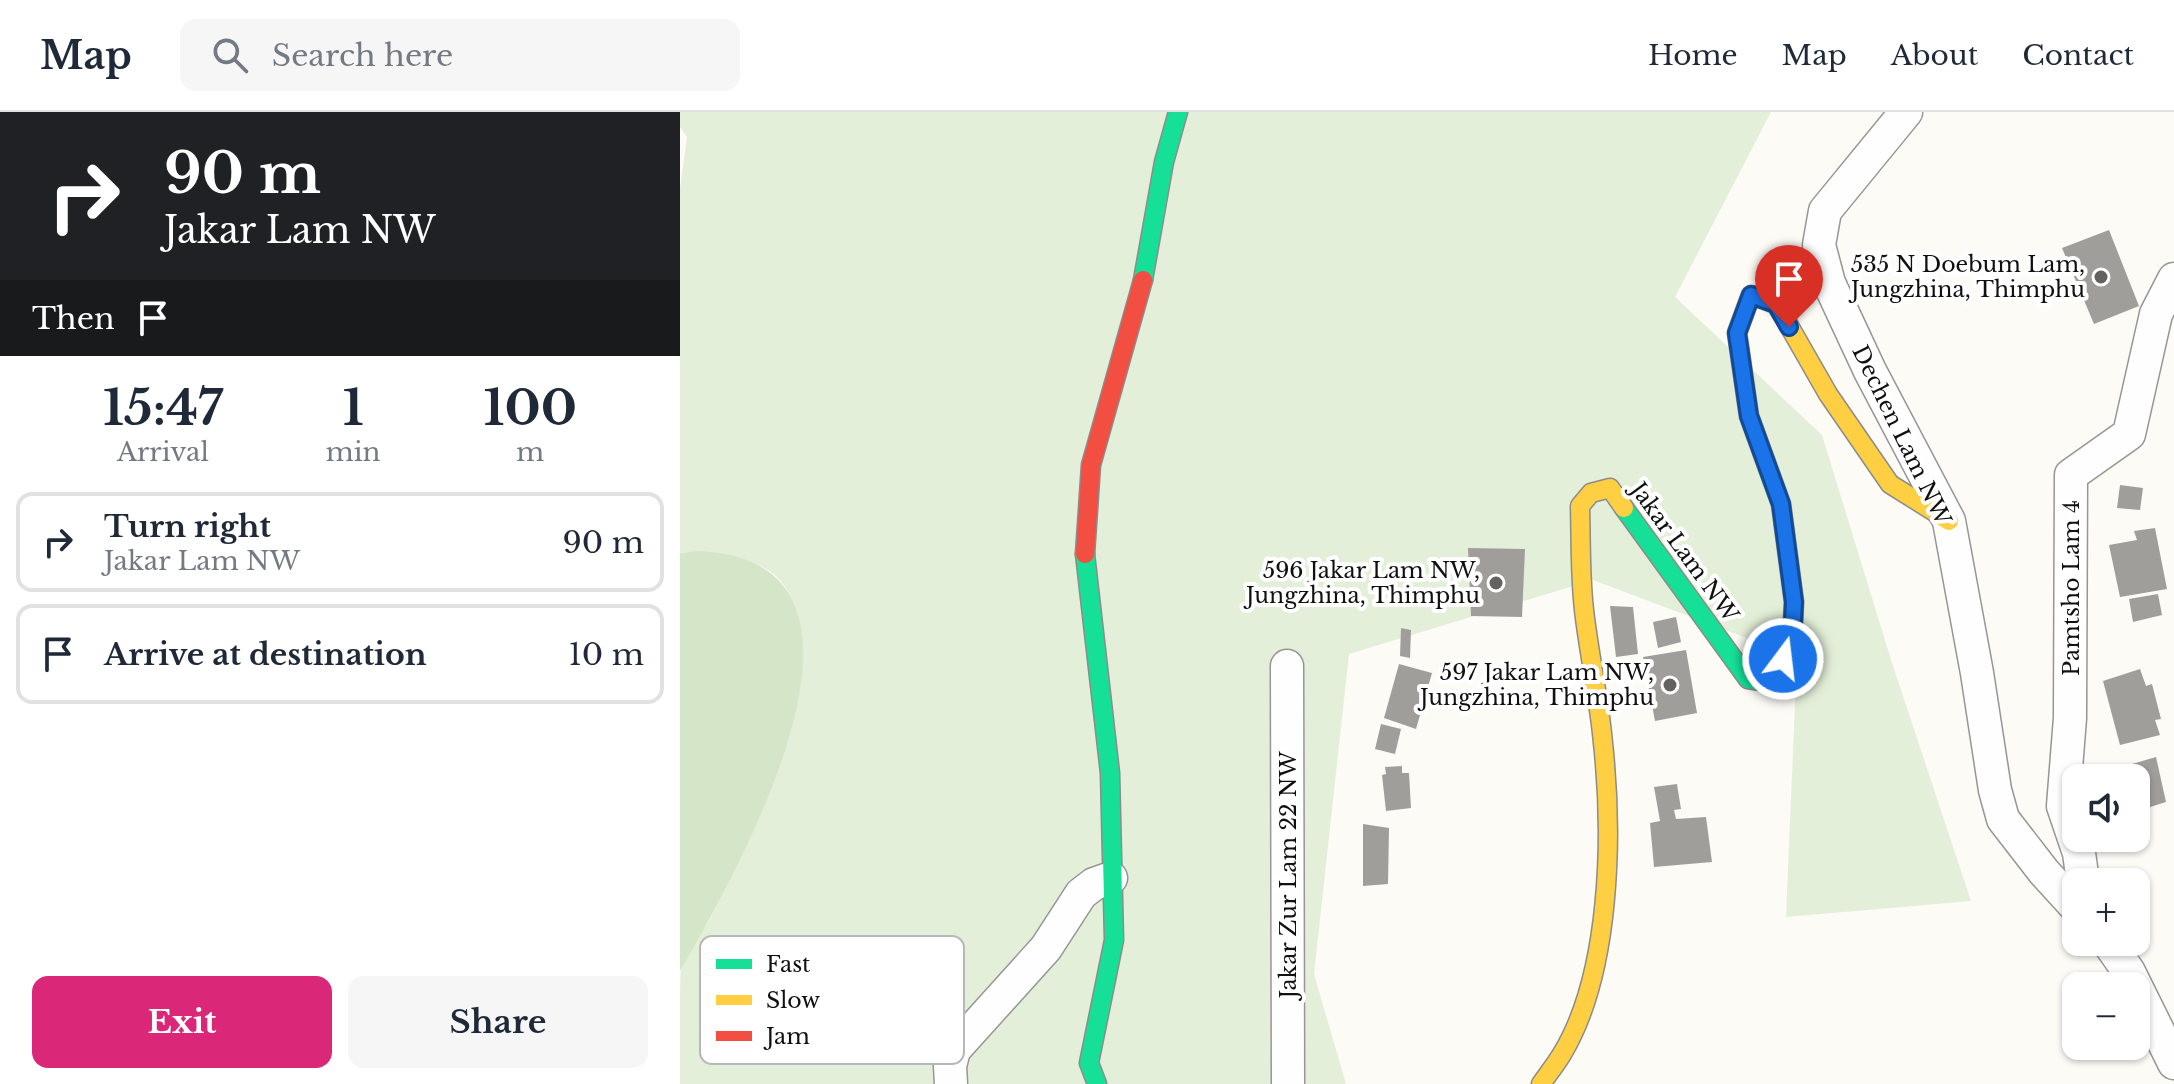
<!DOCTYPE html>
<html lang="en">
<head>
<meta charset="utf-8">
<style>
	:root { --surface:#fff; --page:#f6f6f7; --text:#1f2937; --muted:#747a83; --line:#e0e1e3; --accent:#db2777 }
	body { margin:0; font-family:"Libre Baskerville",serif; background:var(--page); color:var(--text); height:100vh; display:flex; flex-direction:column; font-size:30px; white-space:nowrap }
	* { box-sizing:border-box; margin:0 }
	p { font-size:26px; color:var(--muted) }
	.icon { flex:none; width:44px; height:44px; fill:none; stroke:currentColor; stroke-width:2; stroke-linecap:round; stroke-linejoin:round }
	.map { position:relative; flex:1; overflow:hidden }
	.side { display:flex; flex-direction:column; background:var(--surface); width:680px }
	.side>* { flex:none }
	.banner { background:#202124; color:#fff; overflow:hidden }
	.controls { position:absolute; left:1382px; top:652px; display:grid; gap:16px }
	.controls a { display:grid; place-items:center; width:88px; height:88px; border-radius:16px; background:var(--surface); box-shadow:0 2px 6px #0004; font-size:40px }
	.pin { position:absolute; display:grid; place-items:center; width:68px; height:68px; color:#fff; margin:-82px -34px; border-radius:50% 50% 50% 0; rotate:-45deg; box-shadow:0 0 8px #0007 }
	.pin .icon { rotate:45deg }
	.me { position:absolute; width:88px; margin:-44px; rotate:15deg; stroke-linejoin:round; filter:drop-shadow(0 0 6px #0008) }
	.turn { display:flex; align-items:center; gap:28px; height:168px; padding:0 32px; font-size:36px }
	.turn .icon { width:104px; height:104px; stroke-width:2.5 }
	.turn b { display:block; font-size:56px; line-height:68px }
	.then { display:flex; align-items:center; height:76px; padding:0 32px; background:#0003; gap:16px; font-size:30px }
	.eta { display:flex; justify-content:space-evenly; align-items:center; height:136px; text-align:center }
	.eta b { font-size:48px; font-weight:700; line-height:56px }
	.primary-button { display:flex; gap:16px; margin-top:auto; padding:16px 32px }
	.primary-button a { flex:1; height:92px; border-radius:16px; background:var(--accent); color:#fff; font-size:32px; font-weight:700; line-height:92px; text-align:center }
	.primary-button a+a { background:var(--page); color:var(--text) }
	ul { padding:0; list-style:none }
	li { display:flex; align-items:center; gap:24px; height:100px; margin:0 16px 12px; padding:0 16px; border:4px solid var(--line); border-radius:16px }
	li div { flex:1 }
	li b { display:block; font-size:30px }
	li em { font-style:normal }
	header { display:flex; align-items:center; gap:48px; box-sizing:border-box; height:112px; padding:0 40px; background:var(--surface); border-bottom:2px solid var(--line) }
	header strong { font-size:38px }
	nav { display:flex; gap:44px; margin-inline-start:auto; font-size:28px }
	.search { width:560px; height:72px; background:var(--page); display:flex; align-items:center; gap:20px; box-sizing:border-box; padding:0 28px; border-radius:16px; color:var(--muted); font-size:30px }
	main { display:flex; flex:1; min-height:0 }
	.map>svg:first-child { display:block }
	.green { fill:#e4efd9 }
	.forest { fill:#d5e6c8 }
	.building { fill:#a09e9b }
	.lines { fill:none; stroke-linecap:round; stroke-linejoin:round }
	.street-casing { stroke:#969694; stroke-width:35 }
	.fast-casing { stroke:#8d8c8a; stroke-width:21 }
	.slow-casing { stroke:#8d8c8a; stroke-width:21 }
	.jam-casing { stroke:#8d8c8a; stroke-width:21 }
	.street { stroke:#fffefe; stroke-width:32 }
	.fast { stroke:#16e098; stroke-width:18 }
	.slow { stroke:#ffcf43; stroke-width:18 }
	.jam { stroke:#f24e42; stroke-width:18 }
	.route-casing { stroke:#114b97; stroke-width:20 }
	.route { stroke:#1a73e8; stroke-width:14 }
	.poi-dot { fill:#636260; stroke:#fff; stroke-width:3 }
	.labels { text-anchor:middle; stroke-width:8; stroke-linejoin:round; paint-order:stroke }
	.poi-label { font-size:22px; fill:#101010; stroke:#fff; text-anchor:end }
	.street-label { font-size:22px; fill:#101010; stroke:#fff }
	.key { fill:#fff; stroke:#b7b7b7; stroke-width:2 }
	.key-label { font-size:22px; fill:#101010 }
</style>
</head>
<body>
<header>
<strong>Map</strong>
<div class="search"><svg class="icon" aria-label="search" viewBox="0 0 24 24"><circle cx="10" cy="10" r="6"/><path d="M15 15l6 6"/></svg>Search here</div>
<nav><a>Home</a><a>Map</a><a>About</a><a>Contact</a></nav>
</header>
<main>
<section class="side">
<div class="banner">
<div class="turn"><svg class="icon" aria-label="right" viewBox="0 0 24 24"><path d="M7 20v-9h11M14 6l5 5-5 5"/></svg><div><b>90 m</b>Jakar Lam NW</div></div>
<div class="then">Then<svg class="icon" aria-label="arrive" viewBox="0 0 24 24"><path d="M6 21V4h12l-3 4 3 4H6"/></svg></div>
</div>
<div class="eta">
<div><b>15:47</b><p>Arrival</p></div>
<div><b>1</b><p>min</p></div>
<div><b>100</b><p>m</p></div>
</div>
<ul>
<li><svg class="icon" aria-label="right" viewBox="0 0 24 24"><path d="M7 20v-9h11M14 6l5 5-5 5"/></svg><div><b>Turn right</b><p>Jakar Lam NW</p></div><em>90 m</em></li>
<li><svg class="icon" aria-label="arrive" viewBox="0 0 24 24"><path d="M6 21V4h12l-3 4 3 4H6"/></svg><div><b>Arrive at destination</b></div><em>10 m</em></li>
</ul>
<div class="primary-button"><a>Exit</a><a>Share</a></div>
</section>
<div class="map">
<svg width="1494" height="972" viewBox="0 0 1494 972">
	<rect width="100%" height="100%" fill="#fcfbf6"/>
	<!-- green -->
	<path class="green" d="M0 0H1091L995 185 1142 323 1212 551 1291 789 1106 805 1117 545 913 468 669 542 634 862 666 972H0C0 944 0 915 0 887 0 878 0 866 1 857 8 839 22 822 31 805 71 729 169 541 97 465 76 445 28 437 0 441V76L7 25 0 15Z"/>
	<!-- forest -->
	<path class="forest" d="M17 439C238 446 54 766 0 859V441Z"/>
	<!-- building -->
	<g class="building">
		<path d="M1429 118 1459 194 1414 212 1382 136Z"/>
		<path d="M1440 373 1463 376 1460 398 1437 396Z"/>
		<path d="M1475 416 1487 477 1440 485 1429 433 1457 428 1454 419Z"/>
		<path d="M788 436 845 437 842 505 791 504Z"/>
		<path d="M1478 482 1482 503 1453 510 1449 487Z"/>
		<path d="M930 494 953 495 958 542 936 545Z"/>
		<path d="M996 505 1001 530 978 536 973 510Z"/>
		<path d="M721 516 731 518 730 546 720 544Z"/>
		<path d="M1006 538 1017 601 975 609 963 545Z"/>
		<path d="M719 552 752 561 736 617 704 606Z"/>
		<path d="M1460 557 1466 574 1472 572 1481 607 1475 608 1480 623 1440 633 1423 569Z"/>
		<path d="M701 612 721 617 715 642 695 637Z"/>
		<path d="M1476 645 1486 690 1464 697 1452 652Z"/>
		<path d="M722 654V661H729L731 696 706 699 702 663 706 662 705 655Z"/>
		<path d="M997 672 1001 697 994 698 996 707 1026 705 1032 750 974 755 970 711 980 709 974 675Z"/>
		<path d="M683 712 709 716 708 772 683 774Z"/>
	</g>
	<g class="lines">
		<defs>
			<g id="street">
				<path d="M1226 0 1145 99 1139 133 1149 171 1190 259 1269 409 1297 561 1315 678 1323 707 1364 760 1396 795"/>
				<path d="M607 554 608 972"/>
				<path d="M1403 770 1399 741 1383 694 1390 606 1391 363 1449 322 1476 202 1494 167"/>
				<path d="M1428 830 1449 860 1494 951"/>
				<path d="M271 972 270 954 274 938 366 836 401 782 414 772 431 766"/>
			</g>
			<g id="fast">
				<path d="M463 168 484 50 498 0"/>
				<path d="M944 396 1068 567 1081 569 1094 564 1112 530 1114 490 1101 392 1069 304 1057 221 1071 183 1096 192 1108 212"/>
				<path d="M405 442 430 661 434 828 409 951 417 972"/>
			</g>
			<g id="slow">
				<path d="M1108 212 1148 282 1210 372 1269 409"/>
				<path d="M861 972C868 962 876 952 882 942 931 861 933 723 923 631 919 586 909 542 904 498 900 463 901 429 900 394L911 381 930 376 944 396"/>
			</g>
			<path id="jam" d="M405 442 411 353 463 168"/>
		</defs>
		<!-- street casing -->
		<use href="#street" class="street-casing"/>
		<!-- fast casing -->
		<use href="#fast" class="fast-casing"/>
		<!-- slow casing -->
		<use href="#slow" class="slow-casing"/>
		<!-- jam casing -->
		<use href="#jam" class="jam-casing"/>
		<!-- street -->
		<use href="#street" class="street"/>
		<!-- fast -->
		<use href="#fast" class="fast"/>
		<!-- slow -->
		<use href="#slow" class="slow"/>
		<!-- jam -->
		<use href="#jam" class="jam"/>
	</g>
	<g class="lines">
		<defs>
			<path id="route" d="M1103 547 1112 530 1114 490 1101 392 1069 304 1057 221 1071 183 1096 192 1109 215"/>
		</defs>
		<!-- route casing -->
		<use href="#route" class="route-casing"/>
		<!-- route -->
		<use href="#route" class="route"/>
	</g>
	<!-- markers -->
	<g class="poi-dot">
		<circle cx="1421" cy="165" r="8"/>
		<circle cx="816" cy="471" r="8"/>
		<circle cx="990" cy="573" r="8"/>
	</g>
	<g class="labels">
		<!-- poi labels -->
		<g class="poi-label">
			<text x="1405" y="160">535 N Doebum Lam,<tspan x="1405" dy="25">Jungzhina, Thimphu</tspan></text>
			<text x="800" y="466">596 Jakar Lam NW,<tspan x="800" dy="25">Jungzhina, Thimphu</tspan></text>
			<text x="974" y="568">597 Jakar Lam NW,<tspan x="974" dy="25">Jungzhina, Thimphu</tspan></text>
		</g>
		<!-- street labels -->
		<g class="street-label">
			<text transform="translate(1222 323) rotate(64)" y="8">Dechen Lam NW</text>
			<text transform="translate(1005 440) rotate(54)" y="8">Jakar Lam NW</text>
			<text transform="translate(1391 476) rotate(-90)" y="8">Pamtsho Lam 4</text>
			<text transform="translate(608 763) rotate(-90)" y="8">Jakar Zur Lam 22 NW</text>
		</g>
	</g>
	<!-- legend -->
	<rect x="20" y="824" width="264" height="128" rx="12" class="key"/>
	<rect x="36" y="847" width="36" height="10" fill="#16e098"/>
	<rect x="36" y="883" width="36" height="10" fill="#ffcf43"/>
	<rect x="36" y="919" width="36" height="10" fill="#f24e42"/>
	<g class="key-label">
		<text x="86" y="860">Fast</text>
		<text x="86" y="896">Slow</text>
		<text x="86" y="932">Jam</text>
	</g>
</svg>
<div class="controls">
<a><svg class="icon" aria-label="sound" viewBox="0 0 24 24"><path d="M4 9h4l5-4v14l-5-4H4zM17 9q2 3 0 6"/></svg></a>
<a>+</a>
<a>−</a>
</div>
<div class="pin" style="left:1109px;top:215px;background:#d93025"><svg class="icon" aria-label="arrive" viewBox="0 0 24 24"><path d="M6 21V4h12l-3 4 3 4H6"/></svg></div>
<svg class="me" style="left:1103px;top:547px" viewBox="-20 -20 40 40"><circle r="17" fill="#1a73e8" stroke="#fff" stroke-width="3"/><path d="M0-11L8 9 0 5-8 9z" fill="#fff"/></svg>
</div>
</main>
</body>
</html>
